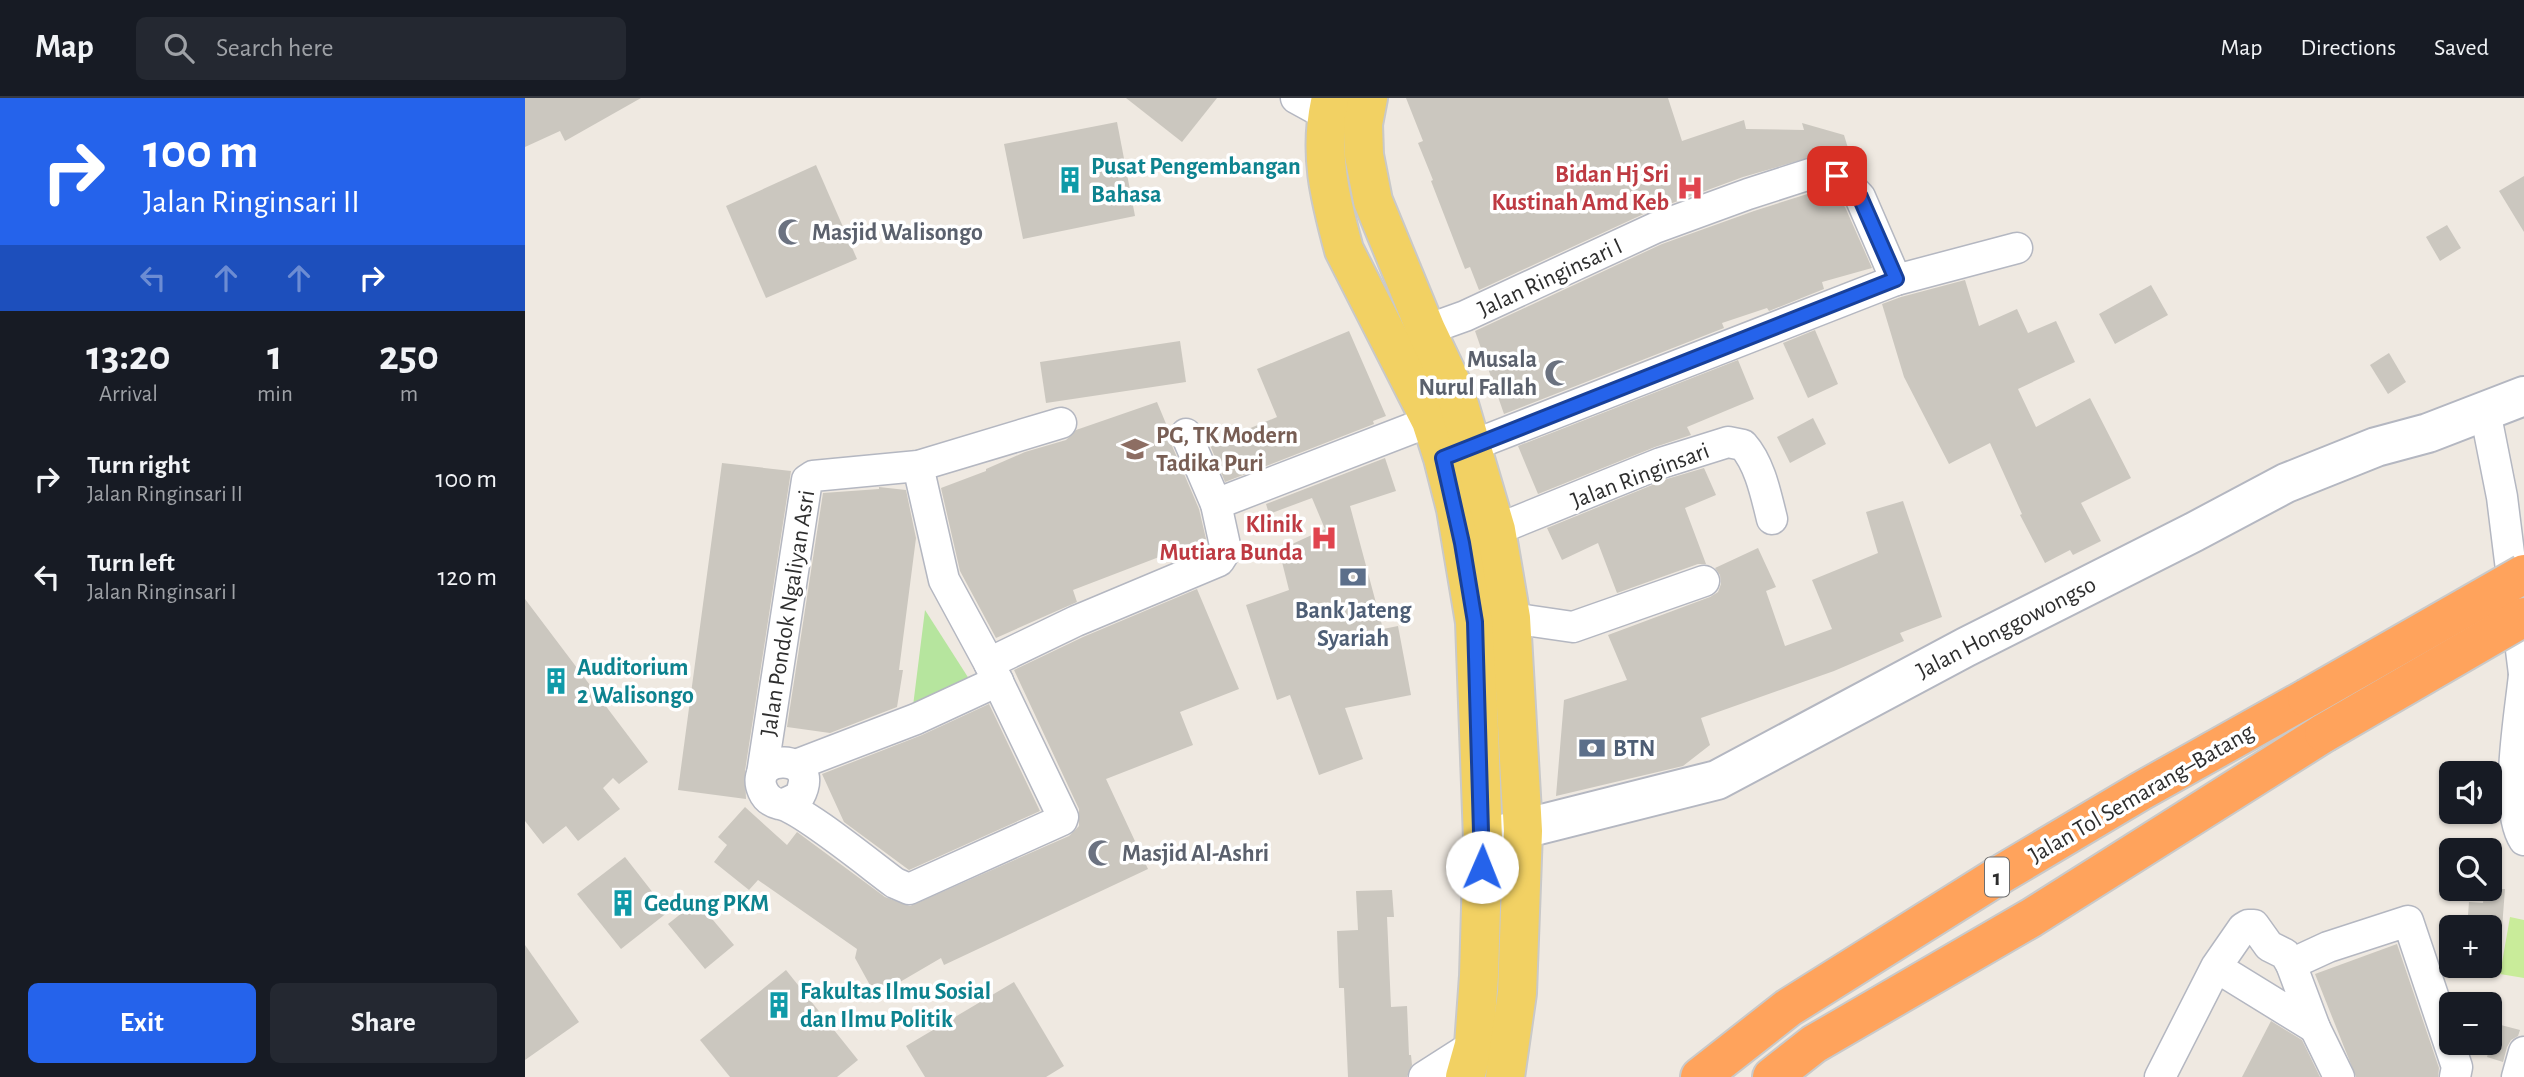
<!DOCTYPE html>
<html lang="en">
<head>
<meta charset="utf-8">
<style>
	:root { --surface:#171b24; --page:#242831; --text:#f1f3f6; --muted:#9ea1a6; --line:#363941; --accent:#2563eb }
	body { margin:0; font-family:"Alegreya Sans",sans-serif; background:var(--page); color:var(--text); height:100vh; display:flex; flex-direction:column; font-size:26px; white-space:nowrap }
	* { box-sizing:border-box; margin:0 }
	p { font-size:23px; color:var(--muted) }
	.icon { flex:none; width:38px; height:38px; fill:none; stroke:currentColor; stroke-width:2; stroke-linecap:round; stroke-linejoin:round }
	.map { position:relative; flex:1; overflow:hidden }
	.drawer { display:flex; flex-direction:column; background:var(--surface); width:525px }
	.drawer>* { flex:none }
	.top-card { background:#2563eb; color:#fff; overflow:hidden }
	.buttons { position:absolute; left:1914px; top:663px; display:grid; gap:14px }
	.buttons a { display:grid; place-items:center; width:63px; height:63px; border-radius:10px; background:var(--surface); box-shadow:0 2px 5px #0004; font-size:35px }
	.pin { position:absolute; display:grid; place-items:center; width:60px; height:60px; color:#fff; margin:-30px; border-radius:14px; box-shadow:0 4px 10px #0006 }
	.me { position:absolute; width:77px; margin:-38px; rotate:1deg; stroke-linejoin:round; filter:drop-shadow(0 0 5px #0008) }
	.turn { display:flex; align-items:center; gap:24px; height:147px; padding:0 28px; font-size:32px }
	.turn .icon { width:91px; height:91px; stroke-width:2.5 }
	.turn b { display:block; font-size:49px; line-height:60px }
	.lanes { display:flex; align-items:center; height:66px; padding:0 28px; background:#0003; justify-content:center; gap:35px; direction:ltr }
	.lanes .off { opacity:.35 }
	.eta { display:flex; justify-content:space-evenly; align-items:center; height:119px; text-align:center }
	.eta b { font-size:42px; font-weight:700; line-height:49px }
	.action { display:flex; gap:14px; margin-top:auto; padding:14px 28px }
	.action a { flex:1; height:80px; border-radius:10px; background:var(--accent); color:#fff; font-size:28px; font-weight:700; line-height:80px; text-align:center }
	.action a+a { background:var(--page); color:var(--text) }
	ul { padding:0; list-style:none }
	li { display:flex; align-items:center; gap:21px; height:98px; padding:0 28px }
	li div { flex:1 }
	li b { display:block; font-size:26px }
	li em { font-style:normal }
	header { display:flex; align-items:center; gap:42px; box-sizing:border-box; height:98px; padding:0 35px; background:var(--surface); border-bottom:2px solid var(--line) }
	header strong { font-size:33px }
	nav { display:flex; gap:38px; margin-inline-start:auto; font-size:24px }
	.search { width:490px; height:63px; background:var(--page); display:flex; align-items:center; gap:18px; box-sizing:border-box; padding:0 24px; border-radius:10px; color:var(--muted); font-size:26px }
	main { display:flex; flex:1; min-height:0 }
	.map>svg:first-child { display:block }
	.green { fill:#b6e59e }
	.pitch { fill:#c9ec9a }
	.building { fill:#cbc7bf }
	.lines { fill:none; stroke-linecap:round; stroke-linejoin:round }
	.street-casing { stroke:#b4b7c1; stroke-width:33 }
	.secondary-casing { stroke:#b4b7c1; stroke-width:42 }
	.primary-casing { stroke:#c9c9c9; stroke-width:42 }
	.highway-casing { stroke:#c9c9c9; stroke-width:42 }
	.street { stroke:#fff; stroke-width:30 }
	.secondary { stroke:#fff; stroke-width:38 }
	.primary { stroke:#f2d163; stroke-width:38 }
	.highway { stroke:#ffa35c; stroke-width:38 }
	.highway-bridge-casing { stroke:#c9c9c9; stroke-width:42; stroke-linecap:butt }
	.highway-bridge { stroke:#ffa35c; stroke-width:38 }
	.route-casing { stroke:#184099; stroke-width:18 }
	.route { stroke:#2563eb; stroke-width:12 }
	.labels { text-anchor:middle; stroke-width:7; stroke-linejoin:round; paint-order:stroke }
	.shield { fill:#fff; stroke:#6d6d6d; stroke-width:2 }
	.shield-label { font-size:23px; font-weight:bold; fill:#2e2e2e }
	.culture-label { font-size:24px; font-weight:bold; fill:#0d838f; stroke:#fff; text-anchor:start }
	.health-label { font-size:24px; font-weight:bold; fill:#be3a42; stroke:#fff; text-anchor:end }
	.worship-label { font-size:24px; font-weight:bold; fill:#5b616d; stroke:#fff; text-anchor:start }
	.street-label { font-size:24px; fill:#2e2e2e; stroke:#fff }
	.education-label { font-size:24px; font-weight:bold; fill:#785e54; stroke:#fff; text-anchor:start }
	.service-label { font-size:24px; font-weight:bold; fill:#4e5e75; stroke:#fff }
</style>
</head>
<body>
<header>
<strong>Map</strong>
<div class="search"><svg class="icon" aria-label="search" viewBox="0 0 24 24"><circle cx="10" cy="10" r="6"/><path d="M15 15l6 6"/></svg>Search here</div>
<nav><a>Map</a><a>Directions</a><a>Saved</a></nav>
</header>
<main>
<section class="drawer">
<div class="top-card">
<div class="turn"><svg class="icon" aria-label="right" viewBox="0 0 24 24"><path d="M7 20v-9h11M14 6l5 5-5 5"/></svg><div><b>100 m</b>Jalan Ringinsari II</div></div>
<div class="lanes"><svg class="icon off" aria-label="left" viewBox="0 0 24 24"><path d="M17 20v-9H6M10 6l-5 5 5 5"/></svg><svg class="icon off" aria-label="ahead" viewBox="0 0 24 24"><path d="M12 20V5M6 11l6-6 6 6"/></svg><svg class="icon off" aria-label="ahead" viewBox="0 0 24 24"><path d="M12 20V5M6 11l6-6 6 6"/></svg><svg class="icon" aria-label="right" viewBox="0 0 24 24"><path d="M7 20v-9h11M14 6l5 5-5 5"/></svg></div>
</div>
<div class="eta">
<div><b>13:20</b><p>Arrival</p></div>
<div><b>1</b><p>min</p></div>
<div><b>250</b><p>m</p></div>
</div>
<ul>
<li><svg class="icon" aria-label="right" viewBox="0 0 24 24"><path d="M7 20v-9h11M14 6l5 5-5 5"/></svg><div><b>Turn right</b><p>Jalan Ringinsari II</p></div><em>100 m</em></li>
<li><svg class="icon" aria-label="left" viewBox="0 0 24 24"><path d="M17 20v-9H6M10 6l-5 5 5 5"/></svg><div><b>Turn left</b><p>Jalan Ringinsari I</p></div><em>120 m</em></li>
</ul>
<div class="action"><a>Exit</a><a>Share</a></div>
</section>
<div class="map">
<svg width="1999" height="979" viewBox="0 0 1999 979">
	<rect width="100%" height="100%" fill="#efe9e1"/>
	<!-- green -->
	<path class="green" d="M400 512 446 584 387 616Z"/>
	<!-- pitch -->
	<path class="pitch" d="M1985 819 1999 822V880L1975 876Z"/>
	<!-- building -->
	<g class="building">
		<path d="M0 0H116L40 43 35 33 0 49Z"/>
		<path d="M601 0H692L657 44Z"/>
		<path d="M881 0H1143L1157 43 1219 22 1221 31 1279 32 1277 25 1319 37 1327 63 1323 64 1293 57 1218 79 1123 114 954 192 945 169 940 171 906 83 908 82 893 45 898 43Z"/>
		<path d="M592 24 610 118 498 141 479 46Z"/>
		<path d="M291 67 332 161 241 200 201 108Z"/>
		<path d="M1999 78V134L1974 93Z"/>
		<path d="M1295 92 1308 96 1320 109 1347 170 1297 184 1299 191 1244 213 1242 210 1197 225 1199 230 979 316 950 233 1137 146 1229 113Z"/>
		<path d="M1922 127 1936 150 1915 163 1901 139Z"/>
		<path d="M1440 182 1454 228 1492 211 1503 235 1531 223 1550 264 1493 291 1511 329 1565 300 1606 380 1556 405 1576 443 1548 457 1545 452 1520 465 1495 417 1497 416 1465 345 1424 366 1379 279 1357 206 1376 199Z"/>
		<path d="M1626 187 1643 217 1590 246 1574 216Z"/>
		<path d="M1290 232 1313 286 1283 300 1258 245Z"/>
		<path d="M824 233 861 318 848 323 849 326 700 384 685 347 752 319 732 271Z"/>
		<path d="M655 243 661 284 521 305 515 264Z"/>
		<path d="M1864 255 1881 284 1863 296 1845 267Z"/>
		<path d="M1213 262 1229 301 1162 329 1166 337 1130 349 1013 396 993 348Z"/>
		<path d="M632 304 644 333 645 343 674 411 681 441 548 492 552 504 471 540 435 473 416 390 461 373V371L500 354 541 342 551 332Z"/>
		<path d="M1288 320 1301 346 1265 365 1252 339Z"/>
		<path d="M860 360 871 393 825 408 858 531 873 528 886 597 820 610 838 661 794 677 765 597 752 602 721 507 764 492 754 452 800 431 787 400 744 416 741 406Z"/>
		<path d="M197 365 266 373 220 673 221 701 153 692Z"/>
		<path d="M1179 370 1191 397 1160 410 1181 466H1173L1092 495 1073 445 1037 462 1022 430 1142 381Z"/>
		<path d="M354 389 381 392 391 440 374 572H378L372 609 305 635 262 629 298 395 354 391Z"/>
		<path d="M1378 403 1417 519 1375 535 1379 543 1309 573 1176 620 1185 647 1158 668 1031 698 1039 602 1102 582 1083 537 1185 499 1193 494 1196 486 1195 477 1190 470 1233 450 1251 489 1241 493 1260 548 1307 531 1287 482 1353 455 1341 414Z"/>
		<path d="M672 491 714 591 655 614 668 647 581 681 623 771 419 867 416 860 351 898 330 860 332 851 233 782 224 792 189 764 202 747 193 739 220 709 262 747 272 734 360 799 385 808 544 738 554 728V711L489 572 558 539Z"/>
		<path d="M0 501 123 664 94 686 88 680 78 690 95 711 53 743 41 728 18 746 0 723Z"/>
		<path d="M464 606 515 713 384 772 319 724 297 676 397 637Z"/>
		<path d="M100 759 143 814 96 851 52 796Z"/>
		<path d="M1959 791H1980L1977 830H1942L1944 804 1958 805Z"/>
		<path d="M867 792 869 819H862L866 909 882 908 884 957H886L887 967 882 979H823L819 890H814L812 833 833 832 831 793Z"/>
		<path d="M172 803 209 847 180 871 143 826Z"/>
		<path d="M1872 846 1914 970 1913 979H1831L1790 876Z"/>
		<path d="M0 847 54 924 0 962Z"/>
		<path d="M261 872 333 962 312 979H205L175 942Z"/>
		<path d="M489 884 539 968 521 979H400L381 948Z"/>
		<path d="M1746 923 1777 942 1795 979H1717Z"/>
		<path d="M1972 926 1995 932 1993 938 1986 942 1982 949 1978 964 1962 959Z"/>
	</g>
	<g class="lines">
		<defs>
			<g id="street">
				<path d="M771 0 802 17"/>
				<path d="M901 232 940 218 1130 130 1223 96 1285 76 1296 74 1318 81 1335 99 1371 182"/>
				<path d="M1960 313 1977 399 1999 576"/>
				<path d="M928 355 1371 182 1492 150"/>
				<path d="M691 406 906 323"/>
				<path d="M951 440 1136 365 1203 344 1218 347C1235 366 1241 397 1247 421"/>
				<path d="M986 520 1048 529 1179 483"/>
				<path d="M464 565 551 523 694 463 701 452 691 406 661 336"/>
				<path d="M1999 577C1995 617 1978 710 1999 742"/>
				<path d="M271 667 391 621 473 583"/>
				<path d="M237 676 282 382 288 378 393 368 536 325"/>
				<path d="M259 706 274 699C299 653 221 655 238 693 241 700 246 704 254 706 275 709 348 769 370 785L384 791 537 722 538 719 464 565 419 482 393 368"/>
				<path d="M1766 866 1803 849 1883 823 1932 969 1930 979"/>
				<path d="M1790 930 1814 979"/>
				<path d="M899 979 949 947"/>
				<path d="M1635 979 1691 869 1790 930 1766 866 1760 856 1744 848 1729 827H1723L1718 830 1691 869"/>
				<path d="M1992 979 1999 954"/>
			</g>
			<path id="secondary" d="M958 741 1192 682 1441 549 1669 434 1761 385 1851 349 1903 335 1999 298"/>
			<g id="primary">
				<path d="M806 0C793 54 805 100 819 152L906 323 918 360 931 411 950 524 958 741 954 878 949 947 940 979"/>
				<path d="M843 0 838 26 839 57 848 103 901 232 930 293 971 432 986 520 998 733 992 895 980 979"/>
			</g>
			<g id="highway">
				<path d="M1175 979 1263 910 1478 775 1616 693 1782 600"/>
				<path d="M1247 979 1289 946 1506 820 1799 635"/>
			</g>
		</defs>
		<!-- street casing -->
		<use href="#street" class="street-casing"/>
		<!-- secondary casing -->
		<use href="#secondary" class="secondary-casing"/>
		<!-- primary casing -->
		<use href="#primary" class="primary-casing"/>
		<!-- highway casing -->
		<use href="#highway" class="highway-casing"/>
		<!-- street -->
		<use href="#street" class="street"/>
		<!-- secondary -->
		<use href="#secondary" class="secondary"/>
		<!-- primary -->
		<use href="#primary" class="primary"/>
		<!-- highway -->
		<use href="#highway" class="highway"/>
		<defs>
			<g id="highway-bridge">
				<path d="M1782 600 1999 476"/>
				<path d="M1799 635 1999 519"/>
			</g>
		</defs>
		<!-- highway-bridge casing -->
		<use href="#highway-bridge" class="highway-bridge-casing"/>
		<!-- highway-bridge -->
		<use href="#highway-bridge" class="highway-bridge"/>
	</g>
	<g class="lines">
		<defs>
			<path id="route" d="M957 769 950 524 937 445 918 360 1371 181 1335 99 1327 88 1312 78"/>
		</defs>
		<!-- route casing -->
		<use href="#route" class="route-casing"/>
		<!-- route -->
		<use href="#route" class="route"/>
	</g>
	<!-- icons -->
	<defs>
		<symbol id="building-bare" viewBox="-9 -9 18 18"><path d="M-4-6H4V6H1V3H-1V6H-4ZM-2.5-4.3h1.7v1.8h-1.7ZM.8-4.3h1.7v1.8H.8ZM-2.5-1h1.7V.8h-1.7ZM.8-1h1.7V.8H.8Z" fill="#0f9aa8" stroke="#fff" stroke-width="2.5" paint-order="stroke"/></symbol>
		<symbol id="hospital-bare" viewBox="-9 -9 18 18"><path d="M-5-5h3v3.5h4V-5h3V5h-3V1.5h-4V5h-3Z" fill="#e0444e" stroke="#fff" stroke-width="2.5" paint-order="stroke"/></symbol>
		<symbol id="mosque-bare" viewBox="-9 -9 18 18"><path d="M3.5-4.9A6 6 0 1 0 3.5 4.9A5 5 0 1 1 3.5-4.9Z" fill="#6b7280" stroke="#fff" stroke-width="2.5" paint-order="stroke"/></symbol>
		<symbol id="school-bare" viewBox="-9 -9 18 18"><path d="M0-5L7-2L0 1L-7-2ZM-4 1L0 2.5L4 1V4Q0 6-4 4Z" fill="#8d6e63" stroke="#fff" stroke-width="2.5" paint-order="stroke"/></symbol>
		<symbol id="bank-bare" viewBox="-9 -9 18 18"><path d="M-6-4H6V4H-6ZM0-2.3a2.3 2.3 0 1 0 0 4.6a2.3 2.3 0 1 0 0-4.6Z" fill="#5c6f8a" stroke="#fff" stroke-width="2.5" paint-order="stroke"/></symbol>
	</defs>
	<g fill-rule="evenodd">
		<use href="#building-bare" x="526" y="63" width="38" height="38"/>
		<use href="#hospital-bare" x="1146" y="71" width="38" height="38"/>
		<use href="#mosque-bare" x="247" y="115" width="38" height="38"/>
		<use href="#mosque-bare" x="1014" y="256" width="38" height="38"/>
		<use href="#school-bare" x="591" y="332" width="38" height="38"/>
		<use href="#hospital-bare" x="780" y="421" width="38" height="38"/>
		<use href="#bank-bare" x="809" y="460" width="38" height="38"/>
		<use href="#building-bare" x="12" y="564" width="38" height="38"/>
		<use href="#bank-bare" x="1048" y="631" width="38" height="38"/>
		<use href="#mosque-bare" x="557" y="736" width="38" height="38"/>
		<use href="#building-bare" x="79" y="786" width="38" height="38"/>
		<use href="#building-bare" x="235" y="888" width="38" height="38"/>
	</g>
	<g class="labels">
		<!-- shield labels -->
		<rect class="shield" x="1460" y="759.5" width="24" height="39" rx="5"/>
		<g class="shield-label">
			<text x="1472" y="787">1</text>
		</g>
		<!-- culture labels -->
		<g class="culture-label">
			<text x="566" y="76">Pusat Pengembangan<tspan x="566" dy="28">Bahasa</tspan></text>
			<text x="52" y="577">Auditorium<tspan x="52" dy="28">2 Walisongo</tspan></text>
			<text x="119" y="813">Gedung PKM</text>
			<text x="275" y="901">Fakultas Ilmu Sosial<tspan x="275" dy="28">dan Ilmu Politik</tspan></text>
		</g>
		<!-- health labels -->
		<g class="health-label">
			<text x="1144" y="84">Bidan Hj Sri<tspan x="1144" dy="28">Kustinah Amd Keb</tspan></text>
			<text x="778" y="434">Klinik<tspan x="778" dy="28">Mutiara Bunda</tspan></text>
		</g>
		<!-- worship labels -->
		<g class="worship-label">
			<text x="287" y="142">Masjid Walisongo</text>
			<text x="1012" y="269" text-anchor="end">Musala<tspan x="1012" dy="28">Nurul Fallah</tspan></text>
			<text x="597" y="763">Masjid Al-Ashri</text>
		</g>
		<!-- street labels -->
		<g class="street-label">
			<text transform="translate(1025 179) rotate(-25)" y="8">Jalan Ringinsari I</text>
			<text transform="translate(1115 377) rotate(-21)" y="8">Jalan Ringinsari</text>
			<text transform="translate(262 515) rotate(-81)" y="8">Jalan Pondok Ngaliyan Asri</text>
			<text transform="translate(1481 529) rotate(-27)" y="8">Jalan Honggowongso</text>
			<text transform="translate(1616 695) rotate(-30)" y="8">Jalan Tol Semarang–Batang</text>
		</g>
		<!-- education labels -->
		<g class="education-label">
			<text x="631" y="345">PG, TK Modern<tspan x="631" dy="28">Tadika Puri</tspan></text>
		</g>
		<!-- service labels -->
		<g class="service-label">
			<text x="828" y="520">Bank Jateng<tspan x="828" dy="28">Syariah</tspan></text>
			<text x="1088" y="658" text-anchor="start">BTN</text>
		</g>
	</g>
</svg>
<div class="buttons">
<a><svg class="icon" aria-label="sound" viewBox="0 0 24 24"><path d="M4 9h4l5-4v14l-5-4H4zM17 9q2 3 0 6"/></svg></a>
<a><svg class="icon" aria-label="search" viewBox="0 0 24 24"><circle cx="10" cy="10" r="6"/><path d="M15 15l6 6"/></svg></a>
<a>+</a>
<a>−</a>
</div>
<div class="pin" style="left:1312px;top:78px;background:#d93025"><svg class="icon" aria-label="arrive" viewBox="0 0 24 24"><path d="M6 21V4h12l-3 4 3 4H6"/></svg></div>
<svg class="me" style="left:957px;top:769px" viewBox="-20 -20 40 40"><circle r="19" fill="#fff"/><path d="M0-13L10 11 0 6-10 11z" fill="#2563eb"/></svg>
</div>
</main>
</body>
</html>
